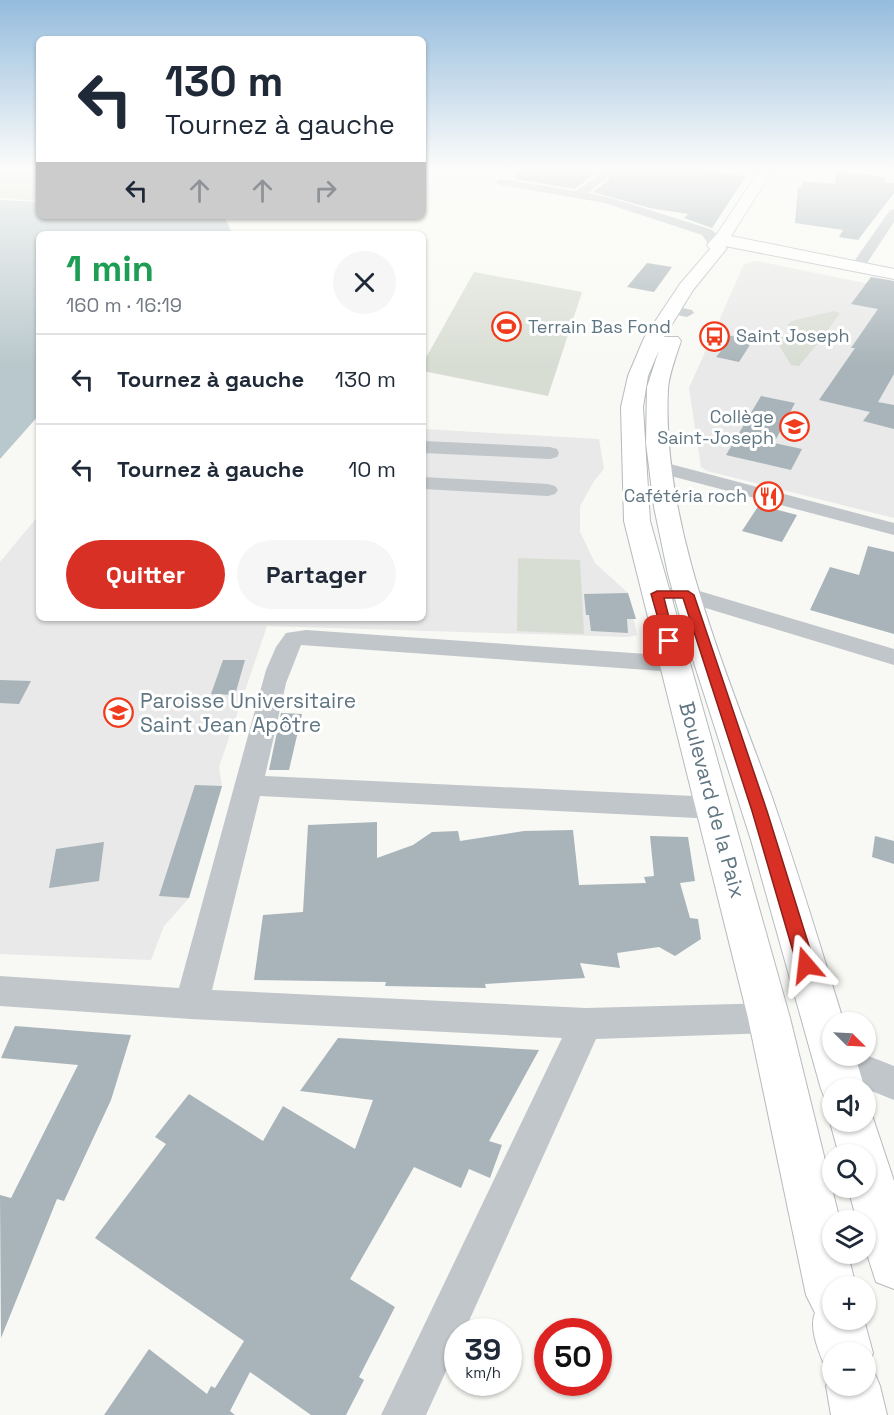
<!DOCTYPE html>
<html lang="fr">
<head>
<meta charset="utf-8">
<style>
	:root { --surface:#fff; --page:#f6f6f7; --text:#1f2937; --muted:#747a83; --line:#e0e1e3; --accent:#d93025 }
	body { margin:0; font-family:"Space Grotesk",sans-serif; background:var(--page); color:var(--text); height:100vh; display:flex; flex-direction:column; font-size:22px; white-space:nowrap }
	* { box-sizing:border-box; margin:0 }
	p { font-size:20px; color:var(--muted) }
	.icon { flex:none; width:33px; height:33px; fill:none; stroke:currentColor; stroke-width:2; stroke-linecap:round; stroke-linejoin:round }
	.map { position:relative; flex:1; overflow:hidden }
	.drawer { position:absolute; left:36px; top:231px; width:390px; height:390px; display:flex; flex-direction:column; background:var(--surface); border-radius:9px; box-shadow:0 2px 4px #0004 }
	.drawer>* { flex:none }
	.hud { position:absolute; left:36px; top:36px; width:390px; height:183px; border-radius:9px; box-shadow:0 2px 4px #0004; background:#fff; color:var(--text); overflow:hidden }
	.needle { width:39px; rotate:114deg }
	.buttons { position:absolute; left:822px; top:1012px; display:grid; gap:12px }
	.buttons a { display:grid; place-items:center; width:54px; height:54px; border-radius:50%; background:var(--surface); box-shadow:0 2px 4px #0004; font-size:30px }
	.speed { position:absolute; left:444px; top:1318px; display:flex; gap:12px; font-size:30px; font-weight:700; text-align:center }
	.speed>* { display:grid; place-content:center; width:78px; height:78px; border-radius:50%; background:var(--surface); box-shadow:0 2px 4px #0004; line-height:1 }
	.speed small { font-size:15px; font-weight:400 }
	.speed .limit { border:9px solid #d22; background:#fff; color:#111 }
	.pin { position:absolute; display:grid; place-items:center; width:51px; height:51px; color:#fff; margin:-26px; border-radius:12px; box-shadow:0 3px 9px #0006 }
	.me { position:absolute; width:66px; margin:-33px; rotate:343deg; stroke-linejoin:round; filter:drop-shadow(0 0 4px #0008) }
	.turn { display:flex; align-items:center; gap:21px; height:126px; padding:0 30px; font-size:27px }
	.turn .icon { width:78px; height:78px; stroke-width:2.5 }
	.turn b { display:block; font-size:42px; line-height:51px }
	.lanes { display:flex; align-items:center; height:57px; padding:0 30px; background:#0003; justify-content:center; gap:30px; direction:ltr }
	.lanes .off { opacity:.35 }
	.round { display:grid; place-items:center; flex:none; width:63px; height:63px; border-radius:32px; background:var(--page) }
	.summary { display:flex; align-items:center; justify-content:space-between; height:102px; padding:0 30px }
	h1 { font-size:36px; font-weight:600; line-height:45px; color:#1e9e55 }
	.action { display:flex; gap:12px; margin-top:auto; padding:12px 30px }
	.action a { flex:1; height:69px; border-radius:36px; background:var(--accent); color:#fff; font-size:24px; font-weight:600; line-height:69px; text-align:center }
	.action a+a { background:var(--page); color:var(--text) }
	ul { padding:0; list-style:none }
	li { display:flex; align-items:center; gap:18px; height:90px; padding:0 30px; border-top:2px solid var(--line) }
	li div { flex:1 }
	li b { display:block; font-size:22px }
	li em { font-style:normal }
	.map>svg:first-child { display:block }
	.built { fill:#e8e9e8 }
	.green { fill:#d8ddd3 }
	.water { fill:#b9c8cc }
	.building { fill:#a8b4b9 }
	.lines { fill:none; stroke-linecap:round; stroke-linejoin:round }
	.major-casing { stroke:#b5bbbf; stroke-width:2 }
	.minor { fill:#c0c6c9; fill-rule:evenodd }
	.major { fill:#fff; fill-rule:evenodd }
	.route { fill:#d93025; stroke:#8d1f18; stroke-width:1.5 }
	.labels { text-anchor:middle; stroke-width:6; stroke-linejoin:round; paint-order:stroke }
	.far-poi-label { font-size:18px; fill:#607682; stroke:#fff; text-anchor:start }
	.poi-label { font-size:21px; fill:#607682; stroke:#fff; text-anchor:start }
	.street-label { font-size:21px; fill:#607682; stroke:#fff }
</style>
</head>
<body>
<div class="map">
<svg width="894" height="1415" viewBox="0 0 894 1415">
	<rect width="100%" height="100%" fill="#f8f8f4"/>
	<!-- built -->
	<g class="built">
		<path d="M757 261 894 289V518L707 471 701 467 689 388 744 264Z"/>
		<path d="M423 429 599 439 604 469 594 481 580 506V532L595 563 628 593 637 635 628 637 267 626 219 767 222 786 189 898 164 926 151 960 0 954V562L39 515V618H423Z"/>
	</g>
	<!-- green -->
	<g class="green">
		<path d="M0 168H39V201L0 198Z"/>
		<path d="M474 272 582 292 548 396 423 371V363Z"/>
		<path d="M834 311 840 313 825 334C813 335 796 333 787 325L792 321Z"/>
		<path d="M789 335 814 340 818 343 799 366 791 365 776 340 778 336Z"/>
		<path d="M518 558 580 560 584 634 517 631Z"/>
	</g>
	<!-- water -->
	<path class="water" d="M0 200 39 202V216H218L226 220 231 231 228 234H39V415L0 459Z"/>
	<!-- building -->
	<g class="building">
		<path d="M517 168H599L596 173 575 189 516 179Z"/>
		<path d="M615 168H707L706 171 746 176 712 228 684 218 688 214 650 208 593 192 607 181Z"/>
		<path d="M837 171 886 177 884 182 894 183V193L858 240 839 237 843 230 795 223 798 187H802L803 181 835 184Z"/>
		<path d="M647 263 672 267 654 292 627 287Z"/>
		<path d="M871 277 894 281V374L878 402 894 405V429L863 421 870 412 819 400 855 348H851L878 309 851 304Z"/>
		<path d="M719 334 739 337 753 340 739 362 716 357 725 346Z"/>
		<path d="M761 396 795 403 774 443 802 449 791 470 726 455Z"/>
		<path d="M759 505 797 515 782 542 742 531Z"/>
		<path d="M868 546 894 552V634L810 610 830 567 859 575Z"/>
		<path d="M628 593 636 619H627L628 633 591 631 589 615H586L584 594Z"/>
		<path d="M223 660H245L235 695 211 694Z"/>
		<path d="M0 680 31 681 19 704 0 703Z"/>
		<path d="M281 713 302 714 289 770H269Z"/>
		<path d="M195 785 222 786 189 898 159 896Z"/>
		<path d="M377 822V858L413 845 432 832 458 831 460 841 524 831 573 830 579 885 646 883 644 877 654 876 650 836 688 837 695 881 680 883 690 918 698 919 701 939 675 956 659 947 617 953 620 968 580 963 585 978 485 984 486 988 385 986 386 982 254 980 263 915 303 912 308 825Z"/>
		<path d="M875 836 894 841V864L872 857Z"/>
		<path d="M104 842 99 881 49 888 56 849Z"/>
		<path d="M15 1026 131 1035 111 1100 64 1201 57 1199 1 1338 0 1195 11 1198 78 1065 1 1058Z"/>
		<path d="M338 1038 539 1050 489 1141 502 1145 490 1178 469 1169 461 1188 414 1167 350 1279 395 1307 359 1377 364 1380 346 1415H311L250 1372 230 1411 235 1415H104L149 1349 207 1394 211 1386 215 1388 244 1341 95 1238 166 1144 155 1137 189 1094 263 1141 283 1106 355 1149 373 1100 300 1091Z"/>
	</g>
	<g class="lines">
		<defs>
			<g id="major">
				<path d="M761 168H774L731 236 894 269V279L725 246 727 248 693 290 664 337H678L681 341C676 356 669 374 668 389 661 524 727 672 772 797 798 872 821 948 844 1023H832V1056H855L865 1089H832V1106L827 1104 821 1089 751 840 687 641 668 574 654 507 646 443 647 387 659 350 648 376 643 407 650 521 790 1018 840 1221H832V1254H848L856 1287H832V1320H864L873 1353 868 1365 872 1367 880 1386 887 1415H831L826 1386 831 1373 827 1372C821 1356 808 1330 815 1313L806 1295 748 1018 624 521 621 407 628 376 644 338 680 284 710 249 707 245 717 234ZM832 1353H866V1386H832Z"/>
				<path d="M866 1105 869 1106 894 1181V1289L876 1282 866 1251V1221H857L848 1188H866V1155H839L830 1122 832 1117V1122H866Z"/>
			</g>
		</defs>
		<!-- major casing -->
		<use href="#major" class="major-casing"/>
		<!-- minor -->
		<g class="minor">
			<path d="M602 168H613L606 179 588 193 611 198 710 229 716 233 721 243 715 247 710 246 702 235 605 203 501 185 495 182 501 179 576 191 598 175Z"/>
			<path d="M894 209V222L867 263 862 264 857 263 855 260 890 210Z"/>
			<path d="M672 306 692 310 694 313 687 317 667 313 665 310 667 307Z"/>
			<path d="M423 441 550 447 557 449 559 453 557 457 550 459 423 453Z"/>
			<path d="M659 461 894 523V535L652 471 650 467 652 463Z"/>
			<path d="M423 477 548 484 555 486 558 490 555 494 548 496 423 489Z"/>
			<path d="M657 587 696 590 894 649V665L686 602 649 599 646 594 649 589Z"/>
			<path d="M306 630 675 656 684 658 687 664 684 670 675 672 301 645 286 683 265 776 715 797 725 800 729 808 725 816 715 819 260 796 212 990 586 1008 769 1003 781 1007 786 1018 781 1029 769 1033 596 1039 464 1332H458V1345L426 1415H381L562 1038 191 1019 0 1006V976L179 988 266 670 276 647 286 633Z"/>
			<path d="M832 1043V1056L866 1055 894 1066V1100L822 1071 816 1059 822 1047Z"/>
		</g>
		<!-- major -->
		<use href="#major" class="major"/>
	</g>
	<!-- sky -->
	<linearGradient id="sky" x2="0" y2="1"><stop stop-color="#95bcdd"/><stop offset="0.46" stop-color="#fcfcfa"/><stop offset="1" stop-color="#fcfcfa" stop-opacity="0"/></linearGradient>
	<rect width="894" height="366" fill="url(#sky)"/>
	<!-- route -->
	<path class="route" d="M657 591H688L694 595 767 811 815 965 812 970 806 973 800 970 797 965 752 811 683 598H664L675 641 673 643H665L651 594Z"/>
	<!-- icons -->
	<defs>
		<symbol id="stadium-ring" viewBox="-11 -11 22 22"><circle r="9.5" fill="#fff" stroke="#f03b1c" stroke-width="1.5"/><path d="M0-5a6.5 5 0 1 0 0 10a6.5 5 0 1 0 0-10ZM-3.5-1.8h7v3.6h-7Z" fill="#f03b1c"/></symbol>
		<symbol id="bus-ring" viewBox="-11 -11 22 22"><circle r="9.5" fill="#fff" stroke="#f03b1c" stroke-width="1.5"/><path d="M-5-6H5V4H4V6H2V4H-2V6H-4V4H-5ZM-3.5-4V0h7V-4ZM-3.5 1.2v1.5H-2V1.2ZM2 1.2v1.5H3.5V1.2Z" fill="#f03b1c"/></symbol>
		<symbol id="school-ring" viewBox="-11 -11 22 22"><circle r="9.5" fill="#fff" stroke="#f03b1c" stroke-width="1.5"/><path d="M0-5L7-2L0 1L-7-2ZM-4 1L0 2.5L4 1V4Q0 6-4 4Z" fill="#f03b1c"/></symbol>
		<symbol id="restaurant-ring" viewBox="-11 -11 22 22"><circle r="9.5" fill="#fff" stroke="#f03b1c" stroke-width="1.5"/><path d="M-5-6h1v4h1v-4h1v4h1v-4h1v5L-1.5 .5V6h-2V.5L-5-1ZM5-6V6H3V1.5H1.5Q1.5-4 5-6Z" fill="#f03b1c"/></symbol>
	</defs>
	<g fill-rule="evenodd">
		<use href="#stadium-ring" x="490" y="310" width="33" height="33"/>
		<use href="#bus-ring" x="698" y="320" width="33" height="33"/>
		<use href="#school-ring" x="778" y="410" width="33" height="33"/>
		<use href="#restaurant-ring" x="752" y="480" width="33" height="33"/>
		<use href="#school-ring" x="102" y="696" width="33" height="33"/>
	</g>
	<g class="labels">
		<!-- far-poi labels -->
		<g class="far-poi-label">
			<text x="528" y="333">Terrain Bas Fond</text>
			<text x="736" y="342">Saint Joseph</text>
			<text x="774" y="423" text-anchor="end">Collège<tspan x="774" dy="21">Saint-Joseph</tspan></text>
			<text x="747" y="502" text-anchor="end">Cafétéria roch</text>
		</g>
		<!-- poi labels -->
		<g class="poi-label">
			<text x="140" y="708">Paroisse Universitaire<tspan x="140" dy="24">Saint Jean Apôtre</tspan></text>
		</g>
		<!-- street labels -->
		<g class="street-label">
			<text transform="translate(712 800) rotate(75)" y="7">Boulevard de la Paix</text>
		</g>
	</g>
</svg>
<div class="buttons">
<a><svg class="needle" viewBox="-14 -14 28 28"><path d="M0-13l5 13h-10z" fill="#e53935"/><path d="M0 13l5-13h-10z" fill="#747a83"/></svg></a>
<a><svg class="icon" aria-label="sound" viewBox="0 0 24 24"><path d="M4 9h4l5-4v14l-5-4H4zM17 9q2 3 0 6"/></svg></a>
<a><svg class="icon" aria-label="search" viewBox="0 0 24 24"><circle cx="10" cy="10" r="6"/><path d="M15 15l6 6"/></svg></a>
<a><svg class="icon" aria-label="layers" viewBox="0 0 24 24"><path d="M12 4l9 5-9 5-9-5zM3 14l9 5 9-5"/></svg></a>
<a>+</a>
<a>−</a>
</div>
<div class="speed"><div>39<small>km/h</small></div><div class="limit">50</div></div>
<div class="pin" style="left:669px;top:641px;background:#d93025"><svg class="icon" aria-label="arrive" viewBox="0 0 24 24"><path d="M6 21V4h12l-3 4 3 4H6"/></svg></div>
<svg class="me" style="left:806px;top:965px" viewBox="-20 -20 40 40"><path d="M0-17L14 15 0 8-14 15z" fill="#d93025" stroke="#fff" stroke-width="4"/></svg>
<div class="hud">
<div class="turn"><svg class="icon" aria-label="left" viewBox="0 0 24 24"><path d="M17 20v-9H6M10 6l-5 5 5 5"/></svg><div><b>130 m</b>Tournez à gauche</div></div>
<div class="lanes"><svg class="icon" aria-label="left" viewBox="0 0 24 24"><path d="M17 20v-9H6M10 6l-5 5 5 5"/></svg><svg class="icon off" aria-label="ahead" viewBox="0 0 24 24"><path d="M12 20V5M6 11l6-6 6 6"/></svg><svg class="icon off" aria-label="ahead" viewBox="0 0 24 24"><path d="M12 20V5M6 11l6-6 6 6"/></svg><svg class="icon off" aria-label="right" viewBox="0 0 24 24"><path d="M7 20v-9h11M14 6l5 5-5 5"/></svg></div>
</div>
<section class="drawer">
<div class="summary"><div><h1>1 min</h1><p>160 m · 16:19</p></div><a class="round"><svg class="icon" aria-label="close" viewBox="0 0 24 24"><path d="M6 6l12 12M18 6L6 18"/></svg></a></div>
<ul>
<li><svg class="icon" aria-label="left" viewBox="0 0 24 24"><path d="M17 20v-9H6M10 6l-5 5 5 5"/></svg><div><b>Tournez à gauche</b></div><em>130 m</em></li>
<li><svg class="icon" aria-label="left" viewBox="0 0 24 24"><path d="M17 20v-9H6M10 6l-5 5 5 5"/></svg><div><b>Tournez à gauche</b></div><em>10 m</em></li>
</ul>
<div class="action"><a>Quitter</a><a>Partager</a></div>
</section>
</div>
</body>
</html>
